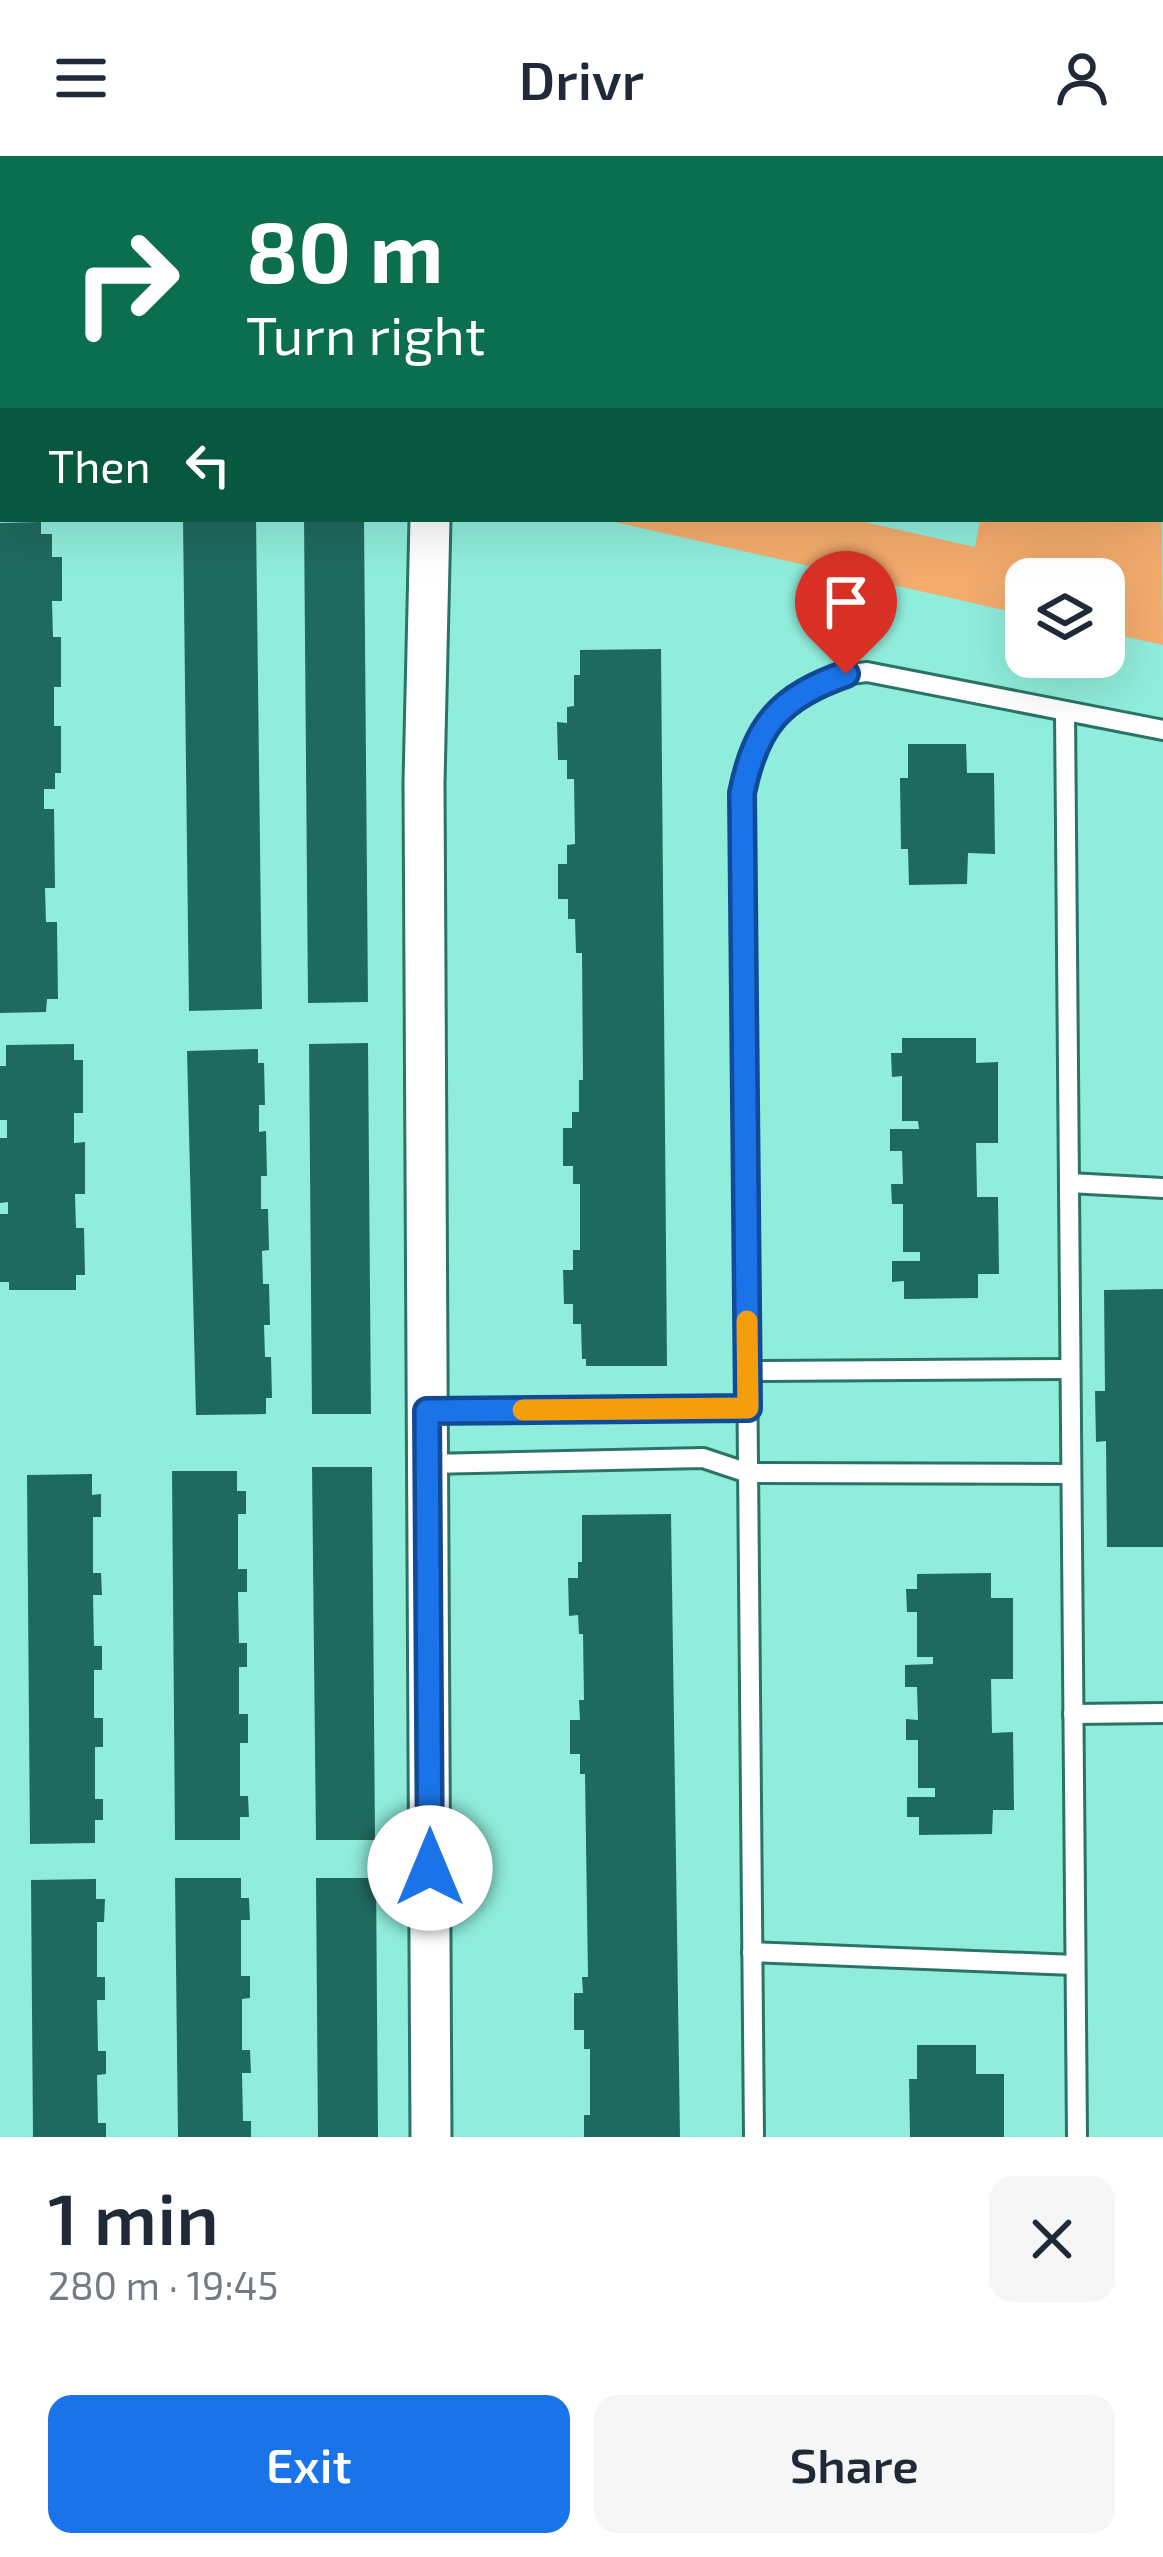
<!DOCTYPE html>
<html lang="en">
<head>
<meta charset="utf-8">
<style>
	:root { --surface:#fff; --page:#f6f6f7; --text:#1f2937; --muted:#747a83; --accent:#1a73e8 }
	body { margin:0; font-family:"Exo 2",sans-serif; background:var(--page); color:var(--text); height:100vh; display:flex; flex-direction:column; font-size:45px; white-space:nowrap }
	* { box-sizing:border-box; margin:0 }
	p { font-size:39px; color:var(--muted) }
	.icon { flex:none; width:66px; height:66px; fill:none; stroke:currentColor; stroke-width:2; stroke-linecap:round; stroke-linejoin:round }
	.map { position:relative; height:1981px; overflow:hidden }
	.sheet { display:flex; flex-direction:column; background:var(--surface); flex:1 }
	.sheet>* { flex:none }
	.banner { position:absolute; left:0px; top:0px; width:1164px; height:366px; box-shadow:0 12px 48px #0002; background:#0b6e4f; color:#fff; overflow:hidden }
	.fabs { position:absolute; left:1005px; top:402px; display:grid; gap:24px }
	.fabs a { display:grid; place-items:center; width:120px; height:120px; border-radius:24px; background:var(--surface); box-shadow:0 12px 48px #0002; font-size:60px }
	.pin { position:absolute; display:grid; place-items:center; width:102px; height:102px; color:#fff; margin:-123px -51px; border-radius:50% 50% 50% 0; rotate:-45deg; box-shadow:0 0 12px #0007 }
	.pin .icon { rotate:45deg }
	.me { position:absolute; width:132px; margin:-66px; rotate:0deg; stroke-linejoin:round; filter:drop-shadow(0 0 9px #0008) }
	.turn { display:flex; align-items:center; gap:42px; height:252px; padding:0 48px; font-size:54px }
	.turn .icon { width:156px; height:156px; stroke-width:2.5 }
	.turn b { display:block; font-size:84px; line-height:102px }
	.then { display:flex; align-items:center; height:114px; padding:0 48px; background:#0003; gap:24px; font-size:45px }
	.round { display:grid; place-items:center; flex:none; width:126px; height:126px; border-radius:24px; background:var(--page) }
	.summary { display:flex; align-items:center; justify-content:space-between; height:204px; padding:0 48px }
	h1 { font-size:72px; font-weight:600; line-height:90px }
	.cta { display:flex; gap:24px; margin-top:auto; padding:24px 48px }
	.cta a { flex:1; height:138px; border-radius:24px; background:var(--accent); color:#fff; font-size:48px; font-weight:600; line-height:138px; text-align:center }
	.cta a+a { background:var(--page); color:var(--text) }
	header { display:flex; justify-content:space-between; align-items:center; height:156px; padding:0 48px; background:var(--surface); font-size:54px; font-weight:600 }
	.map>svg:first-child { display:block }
	.green { fill:#f4ac6d }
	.building { fill:#1f6a5f }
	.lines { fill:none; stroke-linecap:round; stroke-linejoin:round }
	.lane-casing { stroke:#2b7368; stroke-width:24 }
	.street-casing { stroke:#2b7368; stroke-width:45 }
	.highway-casing { stroke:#af8190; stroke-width:72 }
	.lane { stroke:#fff; stroke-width:18 }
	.street { stroke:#fff; stroke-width:39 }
	.highway { stroke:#fea3be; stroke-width:66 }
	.route-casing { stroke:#114b97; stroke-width:30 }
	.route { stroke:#1a73e8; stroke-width:21 }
	.slow { stroke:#f59e0b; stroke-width:21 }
</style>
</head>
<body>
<header><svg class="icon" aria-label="menu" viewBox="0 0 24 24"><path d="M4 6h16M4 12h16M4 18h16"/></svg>Drivr<svg class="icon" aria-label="person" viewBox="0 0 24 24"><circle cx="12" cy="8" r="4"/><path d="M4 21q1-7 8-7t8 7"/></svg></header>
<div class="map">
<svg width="1163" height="1981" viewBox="0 0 1163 1981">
	<rect width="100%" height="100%" fill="#90eddc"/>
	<!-- green -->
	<path class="green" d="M1161 267 1163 489 1104 476V423H1026V459L601 363H851L975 391 980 363H1161Z"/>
	<!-- building -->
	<g class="building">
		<path d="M183 363H256L262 853 189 855Z"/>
		<path d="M304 363H364L368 846 308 847Z"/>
		<path d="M41 366V378H52V401H62V445H52L53 481H61V531H54V570H61V617H55V633H44V653H54L55 732H45L46 766H57L58 843H47L46 856 0 857V367Z"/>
		<path d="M661 493 667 1210H586V1203H582L581 1168H573V1148H564L563 1114H573V1094H580V1028H573V1010H563V972H572V956H579V924H583L582 797H576L575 763H568V743H558V708H567V689L575 688 574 623H567V604H558L557 566 567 567V551L574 550V519H580V494Z"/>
		<path d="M908 588H966L967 617H994L995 698 968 697 967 728 909 729 908 693H901L900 622H908Z"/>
		<path d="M902 882H976V907L998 906V987H976L977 1041H998L999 1118H978V1142L904 1143V1125L892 1126V1105H920V1096H903V1048H892L891 1028H903L902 995H890V973H919L918 965H902V920L892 921 891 897H902Z"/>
		<path d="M368 887 371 1258H312L309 888Z"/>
		<path d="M74 888V904H83V957H74V987L85 986V1038H75L76 1072H84L85 1119H76V1134H9V1126H0V1058H8V1046L0 1047V982H7V964H0V910H6V889Z"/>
		<path d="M258 893V907H264L265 949H259V976L266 975 267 1020H261V1053H268L269 1094 262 1095 263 1128H269L270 1169H264L265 1201H271L272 1242H266V1258L196 1259 187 895Z"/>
		<path d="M1163 1133V1391H1107L1106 1285 1096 1286 1095 1235H1105L1104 1134Z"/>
		<path d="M312 1311H372L375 1684H316Z"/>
		<path d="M172 1315H237V1335H246V1358H238V1413H247V1436H238L239 1487H247V1511H239V1558H248V1587H240V1640H248L249 1661H240V1684H175Z"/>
		<path d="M92 1318V1339L101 1338V1361H93V1417H101L102 1439H93L94 1490H102V1514H94V1562H103V1591H95V1643H103V1664H95V1687L30 1688 27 1319Z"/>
		<path d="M671 1358 680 1981H584V1959H590V1893H584V1874H574V1837H583L582 1821H588L585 1618H580V1598H570V1564H580L579 1544H584L583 1478H579L578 1459 569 1460 568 1422H578V1406H582V1359Z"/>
		<path d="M991 1417V1442H1013V1523H991L992 1577 1013 1576 1014 1654H993L992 1678 919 1679V1661H907V1641H935V1632H918V1584H906V1563L918 1564 917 1531H905V1509L933 1508V1501H917V1456H907L906 1433H917V1418Z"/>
		<path d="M175 1722H241V1742H249L250 1764H241V1820H250V1842L242 1843V1894H250L251 1917H242L243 1965H251V1981H178Z"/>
		<path d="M316 1722H376L378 1981H318Z"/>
		<path d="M96 1723V1743H105L104 1766H97V1821H105V1844H97L98 1895H106V1918L97 1919 98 1967H106V1981H33L31 1724Z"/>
		<path d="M917 1889H976V1918H1004V1981H910L909 1923H917Z"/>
	</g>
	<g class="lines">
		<defs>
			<g id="lane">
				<path d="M1065 555 1077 1981"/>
				<path d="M1069 1027 1163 1032"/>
				<path d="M747 1215 1070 1213"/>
				<path d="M427 1255 748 1252"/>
				<path d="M428 1308 703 1302 748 1317 1071 1318"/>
				<path d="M1073 1558 1163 1557"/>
				<path d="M752 1796 1075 1809"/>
				<path d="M754 1981 742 637C756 568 792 523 867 516L1163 574"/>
			</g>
			<g id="street">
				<path d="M364 0 377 3"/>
				<path d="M1031 0 1044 3"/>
				<path d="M439 3V0"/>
				<path d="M873 3V0"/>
				<path d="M1161 29 1163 30"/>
				<path d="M1161 179H1163"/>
				<path d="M430 363 424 626 431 1981"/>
			</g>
			<g id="highway">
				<path d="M594 0 608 3"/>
				<path d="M794 0 807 3"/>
				<path d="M1161 83 1163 84"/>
			</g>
		</defs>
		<!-- lane casing -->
		<use href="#lane" class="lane-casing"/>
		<!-- street casing -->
		<use href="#street" class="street-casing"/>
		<!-- highway casing -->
		<use href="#highway" class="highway-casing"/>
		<!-- lane -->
		<use href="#lane" class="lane"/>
		<!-- street -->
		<use href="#street" class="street"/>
		<!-- highway -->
		<use href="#highway" class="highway"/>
	</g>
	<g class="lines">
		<defs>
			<path id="route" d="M430 1712 427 1255 748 1252 742 637C756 569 780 541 846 518"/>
		</defs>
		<!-- route casing -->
		<use href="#route" class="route-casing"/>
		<!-- route -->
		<use href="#route" class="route"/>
		<!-- slow -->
		<path class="slow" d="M523 1254 748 1252 747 1165"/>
	</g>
</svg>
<div class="fabs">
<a><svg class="icon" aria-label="layers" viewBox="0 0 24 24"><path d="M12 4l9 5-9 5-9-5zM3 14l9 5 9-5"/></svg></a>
</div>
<div class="pin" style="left:846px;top:518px;background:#d93025"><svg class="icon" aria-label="arrive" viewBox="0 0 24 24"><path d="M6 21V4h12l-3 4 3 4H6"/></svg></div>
<svg class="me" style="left:430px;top:1712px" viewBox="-20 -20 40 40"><circle r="19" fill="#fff"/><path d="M0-13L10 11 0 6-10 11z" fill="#1a73e8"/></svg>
<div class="banner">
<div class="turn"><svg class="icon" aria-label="right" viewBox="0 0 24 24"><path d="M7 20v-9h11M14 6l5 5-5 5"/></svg><div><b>80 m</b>Turn right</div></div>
<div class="then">Then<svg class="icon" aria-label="left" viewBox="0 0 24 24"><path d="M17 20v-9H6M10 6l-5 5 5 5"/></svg></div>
</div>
</div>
<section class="sheet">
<div class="summary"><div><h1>1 min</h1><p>280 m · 19:45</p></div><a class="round"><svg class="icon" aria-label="close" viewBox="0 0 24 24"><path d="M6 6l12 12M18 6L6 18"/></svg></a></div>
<div class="cta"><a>Exit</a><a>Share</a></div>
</section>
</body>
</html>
